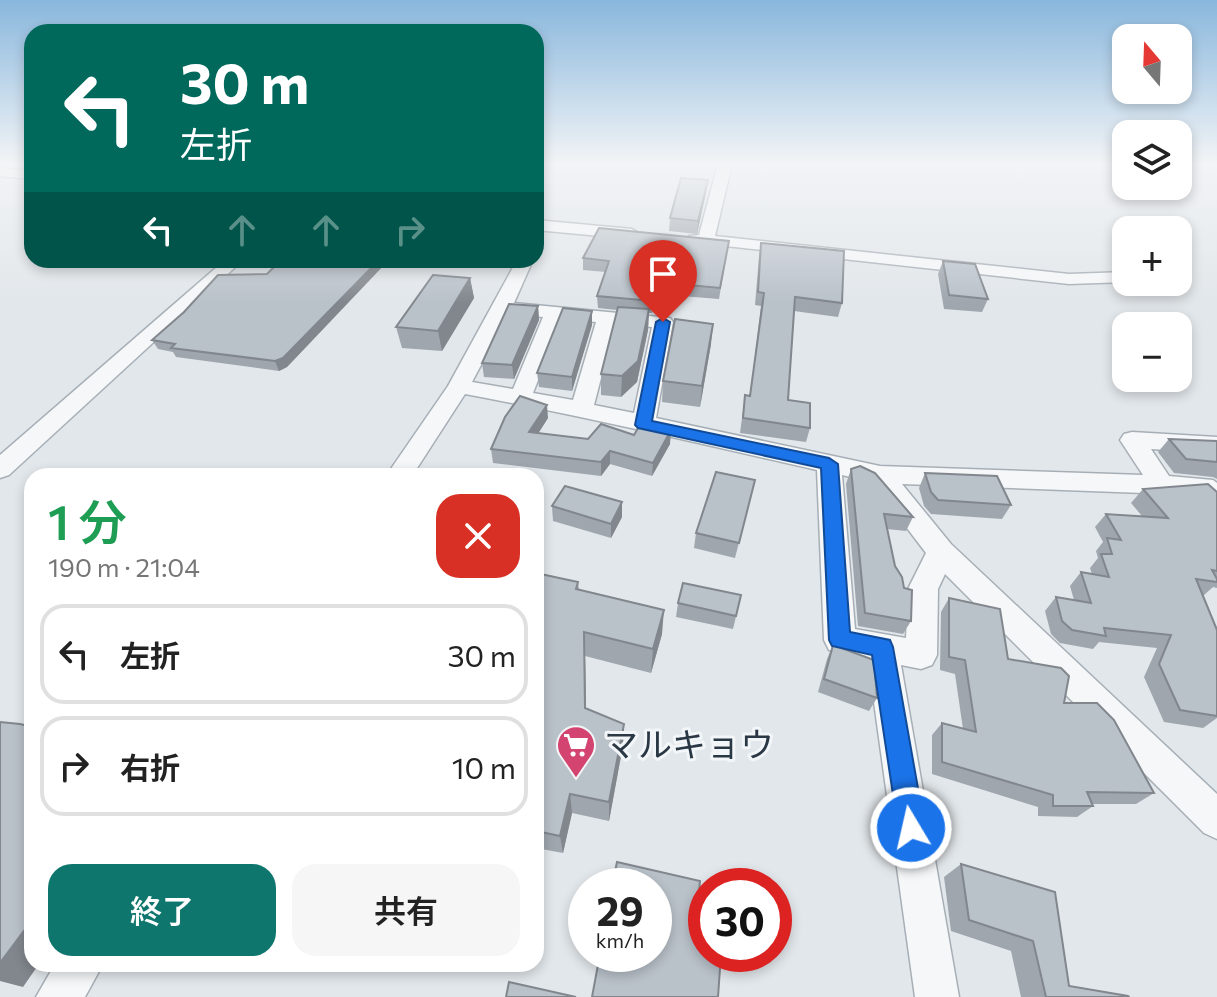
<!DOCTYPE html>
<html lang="ja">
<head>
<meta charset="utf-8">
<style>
	:root { --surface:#fff; --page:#f6f6f6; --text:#222; --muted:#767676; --line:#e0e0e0; --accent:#0f766e }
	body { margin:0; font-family:Commissioner,"Noto Sans JP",sans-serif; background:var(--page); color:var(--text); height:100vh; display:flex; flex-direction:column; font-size:30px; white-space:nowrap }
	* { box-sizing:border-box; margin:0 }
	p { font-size:26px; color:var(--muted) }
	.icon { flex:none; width:44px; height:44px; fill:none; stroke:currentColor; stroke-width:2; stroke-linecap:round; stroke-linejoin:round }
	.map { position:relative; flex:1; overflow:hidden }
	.side { position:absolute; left:24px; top:468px; width:520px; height:504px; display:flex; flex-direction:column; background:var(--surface); border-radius:24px; box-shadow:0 4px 12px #0003 }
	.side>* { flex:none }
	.top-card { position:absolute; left:24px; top:24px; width:520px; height:244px; border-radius:24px; box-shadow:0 4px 12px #0003; background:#00695c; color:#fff; overflow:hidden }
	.needle { width:52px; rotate:341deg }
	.tools { position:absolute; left:1112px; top:24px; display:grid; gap:16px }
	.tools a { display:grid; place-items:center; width:80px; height:80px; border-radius:16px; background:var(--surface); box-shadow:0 4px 12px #0003; font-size:40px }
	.speed { position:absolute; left:568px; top:868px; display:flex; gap:16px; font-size:40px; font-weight:700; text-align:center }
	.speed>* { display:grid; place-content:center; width:104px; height:104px; border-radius:50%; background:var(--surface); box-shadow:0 4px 12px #0003; line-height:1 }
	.speed small { font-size:20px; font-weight:400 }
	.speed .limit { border:12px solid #d22; background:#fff; color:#111 }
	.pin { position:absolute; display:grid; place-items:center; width:68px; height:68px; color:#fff; margin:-82px -34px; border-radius:50% 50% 50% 0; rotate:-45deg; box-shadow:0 0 8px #0007 }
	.pin .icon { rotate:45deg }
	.me { position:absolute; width:88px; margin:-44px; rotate:351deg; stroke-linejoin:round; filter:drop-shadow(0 0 6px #0008) }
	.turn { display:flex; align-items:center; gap:28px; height:168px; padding:0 24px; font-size:36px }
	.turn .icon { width:104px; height:104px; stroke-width:2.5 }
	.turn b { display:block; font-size:56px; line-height:68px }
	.lanes { display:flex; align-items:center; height:76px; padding:0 24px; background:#0003; justify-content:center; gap:40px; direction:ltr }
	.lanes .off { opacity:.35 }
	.round { display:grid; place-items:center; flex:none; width:84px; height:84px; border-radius:24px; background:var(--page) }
	.summary { display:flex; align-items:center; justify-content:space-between; height:136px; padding:0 24px }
	h1 { font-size:48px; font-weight:600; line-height:60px; color:#1e9e55 }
	.action { display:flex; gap:16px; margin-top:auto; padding:16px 24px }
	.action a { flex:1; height:92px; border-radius:24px; background:var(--accent); color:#fff; font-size:32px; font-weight:600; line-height:92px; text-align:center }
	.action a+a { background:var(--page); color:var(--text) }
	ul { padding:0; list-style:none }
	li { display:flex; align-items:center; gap:24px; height:100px; margin:0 16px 12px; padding:0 8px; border:4px solid var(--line); border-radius:24px }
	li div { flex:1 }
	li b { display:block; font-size:30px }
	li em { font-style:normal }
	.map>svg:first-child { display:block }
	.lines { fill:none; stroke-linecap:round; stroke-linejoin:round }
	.minor-casing { stroke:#a7afb6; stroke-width:3 }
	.minor { fill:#f5f7f9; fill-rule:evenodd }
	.wall { fill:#9fa6ad }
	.shaded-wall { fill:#82878d }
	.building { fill:#b9c1c9; stroke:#82878d; stroke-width:2 }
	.route { fill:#1a73e8; stroke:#114b97; stroke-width:2 }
	.labels { text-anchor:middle; stroke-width:6; stroke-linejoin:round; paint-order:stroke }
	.near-poi-label { font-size:34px; fill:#2a3744; stroke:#f2f6f8; text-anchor:start }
</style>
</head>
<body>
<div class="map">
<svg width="1217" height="997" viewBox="0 0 1217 997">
	<rect width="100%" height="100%" fill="#e2e7eb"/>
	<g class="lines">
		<defs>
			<g id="minor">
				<path d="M718 164H732L715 236 1069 274 1126 272 1127 282 1069 284 689 242V236L699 235Z"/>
				<path d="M0 168 32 171V179L0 176Z"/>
				<path d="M536 220 632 229 640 234 632 239 536 230Z"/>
				<path d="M225 260H243L9 475 0 478V455Z"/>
				<path d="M517 260H533L514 303 670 318 673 322 656 418 880 466 1143 475 1120 440 1124 434 1132 432 1217 437V453L1151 449 1169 476 1213 480 1217 483V508L1208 506 1197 495 902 484 951 544 1217 794V839L1204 833 945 574 938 589 937 655 932 665 921 669 901 665 959 997H915L868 659 829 650 824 640 817 470C698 443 583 416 465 394L412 476H386L448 386ZM508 314 543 317 513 389 472 382ZM562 319 596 322 573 400 533 393ZM615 324 652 327 634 413 594 405ZM842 475 872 482 926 553 908 589 906 638 855 629Z"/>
				<path d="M55 964H103L85 997H36Z"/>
			</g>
		</defs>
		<!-- minor casing -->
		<use href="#minor" class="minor-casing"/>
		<!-- minor -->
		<use href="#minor" class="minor"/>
	</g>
	<!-- wall -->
	<g class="wall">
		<path d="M708 180 706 192 697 234 669 231 670 218Z"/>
		<path d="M729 241 719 299 656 294 652 313H649L648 330 637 382 621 397 601 395V374L617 310 598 308 597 296 606 272 583 270V258Z"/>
		<path d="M761 243 842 303 838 317 794 311 788 400 810 428 806 442 740 433 745 395 750 396 761 306 755 305 759 256Z"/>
		<path d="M943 261 988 299 982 312 944 309 938 274Z"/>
		<path d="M384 265 287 367 279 371 176 357 173 352 158 349 152 340 267 274Z"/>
		<path d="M470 278 474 298 442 351 402 348 396 327Z"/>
		<path d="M538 306 539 320 514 379 484 377 482 363Z"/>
		<path d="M592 311V325L572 391 539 387 537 373Z"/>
		<path d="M711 344 700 407 662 402 663 381Z"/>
		<path d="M548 418 538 433 588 439 670 444 652 476 610 464 601 476 493 463 491 449Z"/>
		<path d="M1169 439 1217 441V479L1213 477 1174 473 1158 452Z"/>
		<path d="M851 469 913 517 906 531 887 529 895 566 904 588 911 621 903 634 858 626 846 484Z"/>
		<path d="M925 473 1011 505 1002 519 931 514 924 506 919 488Z"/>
		<path d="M755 480 735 558 694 548 696 533Z"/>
		<path d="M1143 489 1217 492V588L1213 587 1203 596 1217 630V718L1203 728 1164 722 1144 677 1157 648 1099 642 1093 649 1060 643 1051 634 1045 611 1056 597 1074 600 1070 586 1081 572 1092 574 1090 568 1098 558 1096 551 1103 542 1095 527 1106 514 1142 516 1131 503Z"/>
		<path d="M622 502V517L611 538 553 521 552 506Z"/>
		<path d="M536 573 578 582 579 590 662 634 651 673 585 656 586 708 623 745 609 821 572 813 563 853 536 848Z"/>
		<path d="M741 595 733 629 676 617 678 603Z"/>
		<path d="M949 598 1008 659 1064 703 1154 793 1136 804H1092L1093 806 1077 817 1038 816V807L932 774V735L942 723 963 729 955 674 940 670 941 612Z"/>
		<path d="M833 645 877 698 869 711 818 692 827 659Z"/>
		<path d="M961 864 1055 892 1069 986 1129 997H1021L1011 951 951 931 944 877Z"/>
	</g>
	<!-- shaded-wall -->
	<g class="shaded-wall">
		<path d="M708 180 706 192 697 234 698 221Z"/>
		<path d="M379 260H383L384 265 287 367 279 371 275 361Z"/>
		<path d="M470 278 474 298 442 351 438 331Z"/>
		<path d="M657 282 656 294 652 313 653 301Z"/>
		<path d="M538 306 539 320 514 379 512 365Z"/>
		<path d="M649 309 648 330 637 382 621 397 622 376Z"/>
		<path d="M592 311V325L572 391V377Z"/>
		<path d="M713 324 711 344 700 407 702 386Z"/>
		<path d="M547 405 548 418 531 445 529 432Z"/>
		<path d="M671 430 670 444 652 476 653 463Z"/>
		<path d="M610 451V464L601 476V462Z"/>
		<path d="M622 502V517L611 538V524Z"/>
		<path d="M664 610 662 634 651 673 653 649Z"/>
		<path d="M584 632 585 656 586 730 585 708Z"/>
		<path d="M624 724 623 745 609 821V802Z"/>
		<path d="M570 794 572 813 563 853 560 836Z"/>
		<path d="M32 920V964H39L23 987 0 981V963Z"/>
	</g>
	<!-- building -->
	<g class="building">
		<path d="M681 178 708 180 698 221 670 218Z"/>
		<path d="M599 228 729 241 720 288 657 282 653 301 597 296 609 261 583 258Z"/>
		<path d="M761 243 844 251 842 303 795 297 788 400 810 403V428L743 418 745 395 750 396 764 293 758 292Z"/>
		<path d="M281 260H379L283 358 275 361 171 348 175 344 152 340 184 312 218 275 267 274Z"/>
		<path d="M943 261 975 264 988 299 949 295Z"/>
		<path d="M433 275 470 278 438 331 396 327Z"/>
		<path d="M509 304 538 306 512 365 482 363Z"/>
		<path d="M618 307 649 309 638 361 622 376 601 374Z"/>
		<path d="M563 308 592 311 572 377 537 373Z"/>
		<path d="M675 319 713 324 702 386 663 381Z"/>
		<path d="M520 396 547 405 529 432 588 439 601 424 634 435 641 423 671 430 653 463 610 451 601 462 491 449 505 417Z"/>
		<path d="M1169 439 1217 441V462L1186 459Z"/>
		<path d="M860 466 875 473 913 517 884 514 895 566 902 577 904 588 912 590 911 621 865 613 851 469Z"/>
		<path d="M716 472 755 480 739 543 696 533Z"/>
		<path d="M925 473 997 476 1011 505 938 500 931 492Z"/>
		<path d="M1208 484 1217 492V571L1212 570 1217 579V582L1196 579 1217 630V716L1180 710 1159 664 1171 635 1104 628 1106 636 1072 630 1062 621 1056 597 1091 603 1081 572 1109 577 1101 554H1112L1107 538 1121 540 1106 514 1168 518 1143 489Z"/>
		<path d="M565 486 622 502 611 524 552 506Z"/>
		<path d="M536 573 578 582 576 589 664 610 653 649 584 632 585 708 624 724 609 802 570 794 560 836 536 831Z"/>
		<path d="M683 583 741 595 736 616 678 603Z"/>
		<path d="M949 598 1000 609 1008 659 1061 668 1069 676 1064 703H1097L1114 720 1154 793 1087 792 1093 806H1053V795L942 762V723L976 732 965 660 949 657Z"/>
		<path d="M833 645 874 660 877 698 824 679Z"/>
		<path d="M0 722 20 724 32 727V920L0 963Z"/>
		<path d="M617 862 700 881 696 926 706 928V954H721L718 997H592L600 954H654V886H612Z"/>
		<path d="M961 864 1055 892 1069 986 1128 996 1129 997H1046L1033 941 969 920Z"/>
		<path d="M509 982 576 997H506Z"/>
	</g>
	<!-- sky -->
	<linearGradient id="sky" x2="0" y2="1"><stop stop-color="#89b7dd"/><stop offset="0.54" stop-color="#f2f4f6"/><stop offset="1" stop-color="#f2f4f6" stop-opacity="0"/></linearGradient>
	<rect width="1217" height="303" fill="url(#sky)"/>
	<!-- route -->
	<path class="route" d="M663 318 670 322 652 421 829 458 838 464 850 632 890 640 893 647 925 828 921 837 911 841 902 837 898 828 872 655 832 646 829 640 821 468 638 428 635 425 656 322Z"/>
	<!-- icons -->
	<defs>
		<symbol id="supermarket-pin" viewBox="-11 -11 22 30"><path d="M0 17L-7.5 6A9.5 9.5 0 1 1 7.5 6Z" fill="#d34570" stroke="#f2f6f8"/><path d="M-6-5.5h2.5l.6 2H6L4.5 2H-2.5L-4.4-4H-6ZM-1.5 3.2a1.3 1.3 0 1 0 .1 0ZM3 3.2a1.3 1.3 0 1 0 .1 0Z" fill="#fff"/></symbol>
	</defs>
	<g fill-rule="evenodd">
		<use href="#supermarket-pin" x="554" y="723" width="44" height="60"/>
	</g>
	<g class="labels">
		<!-- near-poi labels -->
		<g class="near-poi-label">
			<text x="604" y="757">マルキョウ</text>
		</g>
	</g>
</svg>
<div class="tools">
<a><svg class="needle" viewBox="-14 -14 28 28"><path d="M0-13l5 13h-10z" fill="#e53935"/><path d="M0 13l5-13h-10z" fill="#767676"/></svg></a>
<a><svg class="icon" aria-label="layers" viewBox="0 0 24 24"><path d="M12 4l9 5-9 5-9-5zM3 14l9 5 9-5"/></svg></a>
<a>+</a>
<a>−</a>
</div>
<div class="speed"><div>29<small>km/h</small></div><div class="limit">30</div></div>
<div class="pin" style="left:663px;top:322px;background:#d93025"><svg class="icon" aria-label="arrive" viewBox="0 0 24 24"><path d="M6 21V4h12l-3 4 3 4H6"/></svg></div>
<svg class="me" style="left:911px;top:828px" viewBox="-20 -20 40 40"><circle r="17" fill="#1a73e8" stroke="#fff" stroke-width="3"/><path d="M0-11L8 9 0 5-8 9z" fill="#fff"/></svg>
<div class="top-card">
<div class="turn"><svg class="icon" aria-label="left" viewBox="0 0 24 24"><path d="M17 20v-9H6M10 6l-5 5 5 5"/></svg><div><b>30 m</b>左折</div></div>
<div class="lanes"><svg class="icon" aria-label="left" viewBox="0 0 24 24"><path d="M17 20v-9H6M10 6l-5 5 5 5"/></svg><svg class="icon off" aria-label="ahead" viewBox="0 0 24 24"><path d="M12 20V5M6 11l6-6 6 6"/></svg><svg class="icon off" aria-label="ahead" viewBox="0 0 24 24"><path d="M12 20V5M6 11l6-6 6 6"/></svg><svg class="icon off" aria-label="right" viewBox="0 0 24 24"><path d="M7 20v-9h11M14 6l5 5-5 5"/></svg></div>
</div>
<section class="side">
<div class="summary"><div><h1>1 分</h1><p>190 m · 21:04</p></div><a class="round" style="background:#d93025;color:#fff"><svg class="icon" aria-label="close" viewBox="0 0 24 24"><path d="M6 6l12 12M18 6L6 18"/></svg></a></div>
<ul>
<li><svg class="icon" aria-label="left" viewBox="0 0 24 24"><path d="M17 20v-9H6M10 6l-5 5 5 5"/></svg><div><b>左折</b></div><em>30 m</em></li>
<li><svg class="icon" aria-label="right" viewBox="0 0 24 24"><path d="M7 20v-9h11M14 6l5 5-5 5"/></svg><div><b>右折</b></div><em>10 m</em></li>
</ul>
<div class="action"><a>終了</a><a>共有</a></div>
</section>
</div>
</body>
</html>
